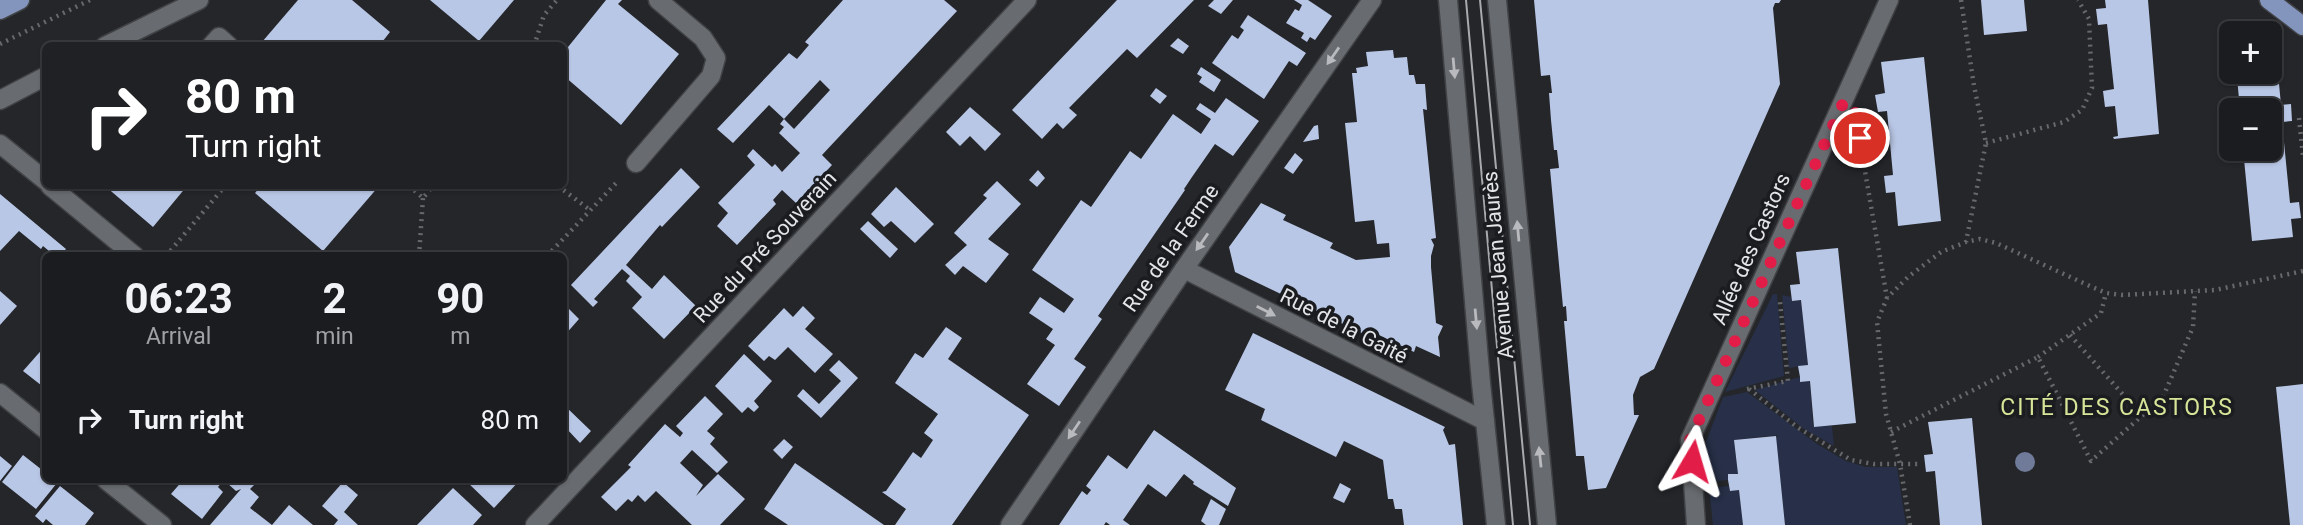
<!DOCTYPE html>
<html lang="en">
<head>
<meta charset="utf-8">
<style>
	:root { --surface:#1b1c20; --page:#242529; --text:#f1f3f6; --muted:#a0a1a5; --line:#393a3e }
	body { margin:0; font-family:Roboto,sans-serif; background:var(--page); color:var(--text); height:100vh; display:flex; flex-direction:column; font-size:26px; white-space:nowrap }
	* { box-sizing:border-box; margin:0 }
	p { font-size:23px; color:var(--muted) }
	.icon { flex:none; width:38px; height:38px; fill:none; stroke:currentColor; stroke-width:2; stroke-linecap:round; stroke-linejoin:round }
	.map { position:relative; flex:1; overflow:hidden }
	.side { position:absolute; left:42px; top:252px; width:525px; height:231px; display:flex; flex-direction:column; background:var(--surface); border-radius:10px; box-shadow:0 2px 5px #0004,0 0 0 2px var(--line) }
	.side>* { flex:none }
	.hud { position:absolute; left:42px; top:42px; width:525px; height:147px; border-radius:10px; box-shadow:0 2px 5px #0004,0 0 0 2px var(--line); background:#202124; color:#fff; overflow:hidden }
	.buttons { position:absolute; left:2219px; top:21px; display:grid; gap:14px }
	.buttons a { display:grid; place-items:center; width:63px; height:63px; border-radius:10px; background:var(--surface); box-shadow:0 2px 5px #0004,0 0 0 2px var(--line); font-size:35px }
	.pin { position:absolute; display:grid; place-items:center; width:60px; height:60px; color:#fff; margin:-30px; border:4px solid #fff; border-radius:50%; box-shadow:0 2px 7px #0007 }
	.me { position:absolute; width:77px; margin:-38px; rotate:7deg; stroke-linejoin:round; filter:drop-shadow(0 0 5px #0008) }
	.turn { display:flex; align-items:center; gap:24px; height:147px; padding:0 28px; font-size:32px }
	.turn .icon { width:91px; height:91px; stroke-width:2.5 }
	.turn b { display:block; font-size:49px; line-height:60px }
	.eta { display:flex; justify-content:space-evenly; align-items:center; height:119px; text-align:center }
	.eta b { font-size:42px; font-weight:700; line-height:49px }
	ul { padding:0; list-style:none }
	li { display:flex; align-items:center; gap:21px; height:98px; padding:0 28px }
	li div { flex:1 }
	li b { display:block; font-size:26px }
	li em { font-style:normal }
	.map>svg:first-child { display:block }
	.green { fill:#273048 }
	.building { fill:#b9c7e6; fill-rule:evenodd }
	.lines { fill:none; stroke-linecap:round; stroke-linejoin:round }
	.minor-casing { stroke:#404245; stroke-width:21 }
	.major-casing { stroke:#404245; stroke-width:21 }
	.path { stroke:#66686b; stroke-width:4.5; stroke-dasharray:2 5; stroke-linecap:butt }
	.minor { stroke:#686b6f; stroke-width:18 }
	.major { stroke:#8495bd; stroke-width:18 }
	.tram { stroke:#a8aaad; stroke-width:2 }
	.tree { fill:#6f7b99 }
	.oneway { fill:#b8babd }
	.route { stroke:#e11d48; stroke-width:12; stroke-dasharray:0 21.6 }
	.labels { text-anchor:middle; stroke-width:7; stroke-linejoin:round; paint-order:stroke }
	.street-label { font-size:21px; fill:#e3e5e7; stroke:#1a1c20 }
	.neighbourhood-label { font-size:23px; letter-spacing:2px; fill:#d7e598; stroke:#1a1c20 }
</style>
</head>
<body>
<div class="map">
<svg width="2303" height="525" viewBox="0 0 2303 525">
	<rect width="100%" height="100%" fill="#24262a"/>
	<!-- green -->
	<g class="green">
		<path d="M1773 294H1777L1784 376 1725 392Z"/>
		<path d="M1782 295 1791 297 1792 301 1801 300 1808 365 1789 368Z"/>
		<path d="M1800 377V382L1810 381 1813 426H1832L1834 446 1804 429 1755 390Z"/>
		<path d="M1747 392 1817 444 1846 461 1866 467H1897L1906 525H1785L1776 437 1778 435 1734 440 1738 474 1728 480 1709 482 1706 442 1723 397Z"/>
		<path d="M1729 486 1730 491 1739 490 1743 525H1713L1709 488Z"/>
	</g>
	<!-- building -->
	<g class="building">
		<path d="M298 0H352L390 32 379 46H266L262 42Z"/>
		<path d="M430 0H514L479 41Z"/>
		<path d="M606 0H622L618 4 679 54 621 125 564 76V52Z"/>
		<path d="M843 0H944L957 11 822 155 832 165 796 203 782 190 773 200 776 204 737 245 717 226 728 213 718 203 755 165 747 156 753 149 772 167 775 164 782 172 800 153 779 133 784 127 780 124 784 119 769 105 733 143 717 129 789 53 797 59 809 45 805 42ZM820 80 830 90 794 129 784 119Z"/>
		<path d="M1117 0H1194L1137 58 1127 49 1069 108 1077 115 1063 129 1057 123 1042 139 1012 110Z"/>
		<path d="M1214 0H1233L1221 14 1208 6Z"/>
		<path d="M1294 0H1308L1332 16 1315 40 1310 37 1307 42 1301 38 1304 33 1286 23 1295 9 1299 11 1302 5Z"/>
		<path d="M1534 0H1781L1779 3H1775L1773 8 1780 84 1654 369 1640 377 1633 395 1634 415H1639L1606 488 1588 490 1584 456H1576L1564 321H1567L1566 306 1563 307 1550 169 1559 168 1557 150H1554L1551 120 1549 93H1552L1550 75 1541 76Z"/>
		<path d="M1981 0H2024L2027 31 1984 35Z"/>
		<path d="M2105 0H2148L2159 134 2114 139 2113 137 2118 136 2115 106 2105 107 2103 91 2114 89 2107 24 2098 25 2096 9 2106 8Z"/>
		<path d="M1248 15 1306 53 1297 66 1289 61 1264 99 1212 63 1232 35 1238 39 1244 30 1240 27Z"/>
		<path d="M1178 38 1189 46 1183 54 1170 46Z"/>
		<path d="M1393 50 1394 58 1407 57 1409 75H1414L1416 84H1425L1427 110 1423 109 1436 238 1431 239 1434 245 1431 256V267L1436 323 1443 326 1438 337 1440 357 1416 346 1414 352 1377 334 1374 339 1235 272 1229 247 1261 203 1286 215 1283 220 1333 243 1330 248 1356 260 1390 257 1389 243 1377 244 1374 220 1355 222 1345 123 1357 122 1352 73H1357L1356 68 1368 66 1366 52Z"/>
		<path d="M1924 57 1941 221 1898 226 1895 192 1886 193 1884 176 1893 175 1887 111 1878 112 1875 95 1885 93 1881 62Z"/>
		<path d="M1201 67 1221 80 1214 92 1199 82 1202 77 1197 74Z"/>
		<path d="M2278 73 2281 105 2291 104 2292 121 2282 122 2290 203 2299 202 2301 218 2291 219 2293 237 2252 241 2243 149H2270V110H2240L2237 77Z"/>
		<path d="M1156 88 1167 96 1160 104 1150 96Z"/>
		<path d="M1226 98 1259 121 1233 156 1215 144 1192 177 1184 189 1185 190 1098 316 1102 319 1074 359 1086 367 1059 406 1027 384 1055 345 1046 339 1053 329 1029 313 1040 297 1064 313 1074 299 1032 270 1081 200 1091 207 1130 151 1141 159 1173 114 1201 134 1211 119 1196 109 1200 103 1215 113Z"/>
		<path d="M970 107 1001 134 985 151 970 136 960 146 946 132Z"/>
		<path d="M1318 125 1319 139 1303 142 1314 126Z"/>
		<path d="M1295 153 1303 160 1293 174 1284 168Z"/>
		<path d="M681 168 700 187 662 227 660 225 626 265 652 289 664 275 696 306 664 339 632 308 642 297 626 281 630 276 622 269 594 299 598 302 593 307 571 285Z"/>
		<path d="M1038 170 1045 178 1037 187 1029 180Z"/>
		<path d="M997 181 1021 204 988 239 1009 254 986 283 963 266 955 275 945 265 967 245 954 233 987 198 983 195Z"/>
		<path d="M105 186H187L153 227Z"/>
		<path d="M261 186H379L323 251 255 193Z"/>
		<path d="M896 187 934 224 915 243 891 221 884 227 871 214Z"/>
		<path d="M0 194 66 249 60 256H55L43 246 41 249 19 231 0 251Z"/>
		<path d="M868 221 898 249 890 258 860 229Z"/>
		<path d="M1838 248 1856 423 1814 427 1810 381 1800 382V377L1798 366 1808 365 1801 300 1792 301 1790 285 1800 284 1796 252Z"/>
		<path d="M0 291 17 306 0 325Z"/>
		<path d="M564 304 579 319 564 336Z"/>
		<path d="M803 306 815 318 805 329 833 354 815 373 788 347 775 360 769 356 764 361 748 346 784 308 793 317Z"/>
		<path d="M946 327 962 338 948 359 1029 415 952 525H895L906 509 882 492 886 491 913 452 921 458 933 440 924 433 938 414 895 383 915 353 923 358Z"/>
		<path d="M1253 333 1445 427 1443 430 1449 445 1455 444 1463 525H1404L1402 509H1395L1393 499H1388L1383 460 1344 441 1336 457 1261 420 1265 409 1225 390Z"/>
		<path d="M46 345V389L23 371Z"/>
		<path d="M744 354 772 381 754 401 759 407 754 412 748 407 742 413 715 386Z"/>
		<path d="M839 360 858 378 821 418 797 396 803 389 819 404 841 381 829 370Z"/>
		<path d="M2303 384V525H2290L2276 387Z"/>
		<path d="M705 396 723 414 707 431 715 438 710 444 728 462 717 473 692 450 680 463 703 485 696 496 718 474 745 499 720 525H692L656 491 645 502 638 495 632 502 628 499 616 511 601 497 631 467 628 465 665 424 680 437 683 433 676 426Z"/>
		<path d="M564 405 591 431 580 443 566 428 564 431Z"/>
		<path d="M1972 418 1982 525H1940L1935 471 1926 472 1924 455 1933 454 1928 422Z"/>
		<path d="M1154 430 1236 488 1228 506 1193 484 1194 482 1184 474 1166 497 1148 484 1123 520 1130 525H1110L1106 522 1104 525H1059L1082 491 1087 495 1091 490 1086 486 1108 455 1127 469Z"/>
		<path d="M1776 436 1785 525H1743L1739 490 1730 491 1728 480V474H1738L1734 440Z"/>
		<path d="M784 439 793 447 782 459 773 450Z"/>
		<path d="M23 455 46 473V480H53L57 483 36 509 2 482Z"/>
		<path d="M0 456 12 466 0 481Z"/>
		<path d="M795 463 884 525H788L764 509Z"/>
		<path d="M183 480H219L222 482 218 487 223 492 202 519 171 494Z"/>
		<path d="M229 480H259L250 489 259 497 250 508 272 525H210L241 489 236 491 227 483Z"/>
		<path d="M465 480H520L494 508Z"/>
		<path d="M343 482 358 495 344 512 358 525H334L338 520 322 506Z"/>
		<path d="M1340 483 1351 489 1344 503 1333 498Z"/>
		<path d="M60 486 94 513 85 525H53L46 519 43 523 35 516Z"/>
		<path d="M453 488 482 515 473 525H417Z"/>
		<path d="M1211 499 1226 509 1219 525H1206L1201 521Z"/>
		<path d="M289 505 313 525H272Z"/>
	</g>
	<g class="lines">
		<defs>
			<g id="minor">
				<path d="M1448 0 1481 383 1496 525"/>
				<path d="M1497 0 1547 525"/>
				<path d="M105 46 199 0"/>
				<path d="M211 46 219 37 229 46"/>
				<path d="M0 100 46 76"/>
				<path d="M0 144 46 181"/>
				<path d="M636 163 711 76 716 58 703 38 658 0"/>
				<path d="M50 186 135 256"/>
				<path d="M1184 269 1485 421"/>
				<path d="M0 393 46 430"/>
				<path d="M106 480 162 525"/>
				<path d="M535 525 1027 0"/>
				<path d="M1010 525 1184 269 1372 0"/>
				<path d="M1696 525 1690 440 1889 0"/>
			</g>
			<g id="major">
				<path d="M2269 0 2303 26"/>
				<path d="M0 10 20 0"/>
			</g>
		</defs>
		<!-- minor casing -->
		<use href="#minor" class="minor-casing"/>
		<!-- major casing -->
		<use href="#major" class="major-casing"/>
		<!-- path -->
		<g class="path">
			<path d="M1961 0 1974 86 1986 143 1966 242"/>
			<path d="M0 44 90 0"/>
			<path d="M534 46 544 15 557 0"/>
			<path d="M2299 118 2303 156"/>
			<path d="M1858 131 1887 298"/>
			<path d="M1986 143 2064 122 2082 110 2092 88 2089 19 2078 0"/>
			<path d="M409 186 423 198 433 186"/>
			<path d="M558 186 590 210"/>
			<path d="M166 256 225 186"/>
			<path d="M419 256 423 198"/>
			<path d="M547 256 619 180"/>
			<path d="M2070 335 2142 416"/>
			<path d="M2038 357 2101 313 2106 293"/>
			<path d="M1747 389 1788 381 1780 302"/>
			<path d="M1749 389 1797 427 1851 460 1874 464H1921"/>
			<path d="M1891 432 2038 357 2091 461 2163 397 2193 327 2195 291"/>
			<path d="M1910 525 1900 464 1886 414 1877 322 1887 298 1908 277 1941 252 1966 242 1980 239 1996 243 2090 286 2106 293 2123 295 2215 290 2303 271"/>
		</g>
		<!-- minor -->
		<use href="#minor" class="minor"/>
		<!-- major -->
		<use href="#major" class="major"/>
		<!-- tram -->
		<g class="tram">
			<path d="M1466 0 1513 525"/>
			<path d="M1480 0 1530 525"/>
		</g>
	</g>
	<!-- trees -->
	<circle class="tree" cx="2025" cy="462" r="10"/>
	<!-- one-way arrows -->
	<defs><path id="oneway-solid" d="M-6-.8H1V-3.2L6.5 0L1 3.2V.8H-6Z" transform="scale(1.75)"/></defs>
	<g class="oneway">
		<use href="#oneway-solid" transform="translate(1333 56) rotate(125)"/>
		<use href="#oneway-solid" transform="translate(1454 68) rotate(85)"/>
		<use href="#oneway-solid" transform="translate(1518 231) rotate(-95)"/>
		<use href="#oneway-solid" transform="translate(1202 242) rotate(125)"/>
		<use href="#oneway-solid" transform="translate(1266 311) rotate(27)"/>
		<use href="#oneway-solid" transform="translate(1476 319) rotate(85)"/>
		<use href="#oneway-solid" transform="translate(1074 430) rotate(124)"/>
		<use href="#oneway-solid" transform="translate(1540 457) rotate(-96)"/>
	</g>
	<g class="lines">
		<!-- route -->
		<path class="route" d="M1692 461 1690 440 1844 101 1855 111 1860 138"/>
	</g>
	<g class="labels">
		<!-- street labels -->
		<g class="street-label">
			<text transform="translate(765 247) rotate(-47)" y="7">Rue du Pré Souverain</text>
			<text transform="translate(1171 248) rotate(-55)" y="7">Rue de la Ferme</text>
			<text transform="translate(1751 249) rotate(-66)" y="7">Allée des Castors</text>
			<text transform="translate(1498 265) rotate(-95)" y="7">Avenue Jean Jaurès</text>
			<text transform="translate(1344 326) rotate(27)" y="7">Rue de la Gaité</text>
		</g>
		<!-- neighbourhood labels -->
		<g class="neighbourhood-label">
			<text x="2117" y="415">CITÉ DES CASTORS</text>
		</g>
	</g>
</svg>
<div class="buttons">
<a>+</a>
<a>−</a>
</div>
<div class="pin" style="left:1860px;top:138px;background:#d93025"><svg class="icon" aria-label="arrive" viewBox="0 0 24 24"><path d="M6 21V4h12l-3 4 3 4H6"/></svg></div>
<svg class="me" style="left:1692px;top:461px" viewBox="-20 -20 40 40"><path d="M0-17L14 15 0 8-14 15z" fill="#e11d48" stroke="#fff" stroke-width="4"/></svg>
<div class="hud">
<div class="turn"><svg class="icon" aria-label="right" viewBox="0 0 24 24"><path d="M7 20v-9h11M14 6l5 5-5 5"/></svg><div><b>80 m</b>Turn right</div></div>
</div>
<section class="side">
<div class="eta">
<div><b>06:23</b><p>Arrival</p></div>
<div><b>2</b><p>min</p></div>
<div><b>90</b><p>m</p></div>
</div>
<ul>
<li><svg class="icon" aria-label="right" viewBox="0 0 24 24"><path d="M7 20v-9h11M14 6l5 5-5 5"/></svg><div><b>Turn right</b></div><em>80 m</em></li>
</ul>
</section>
</div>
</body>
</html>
